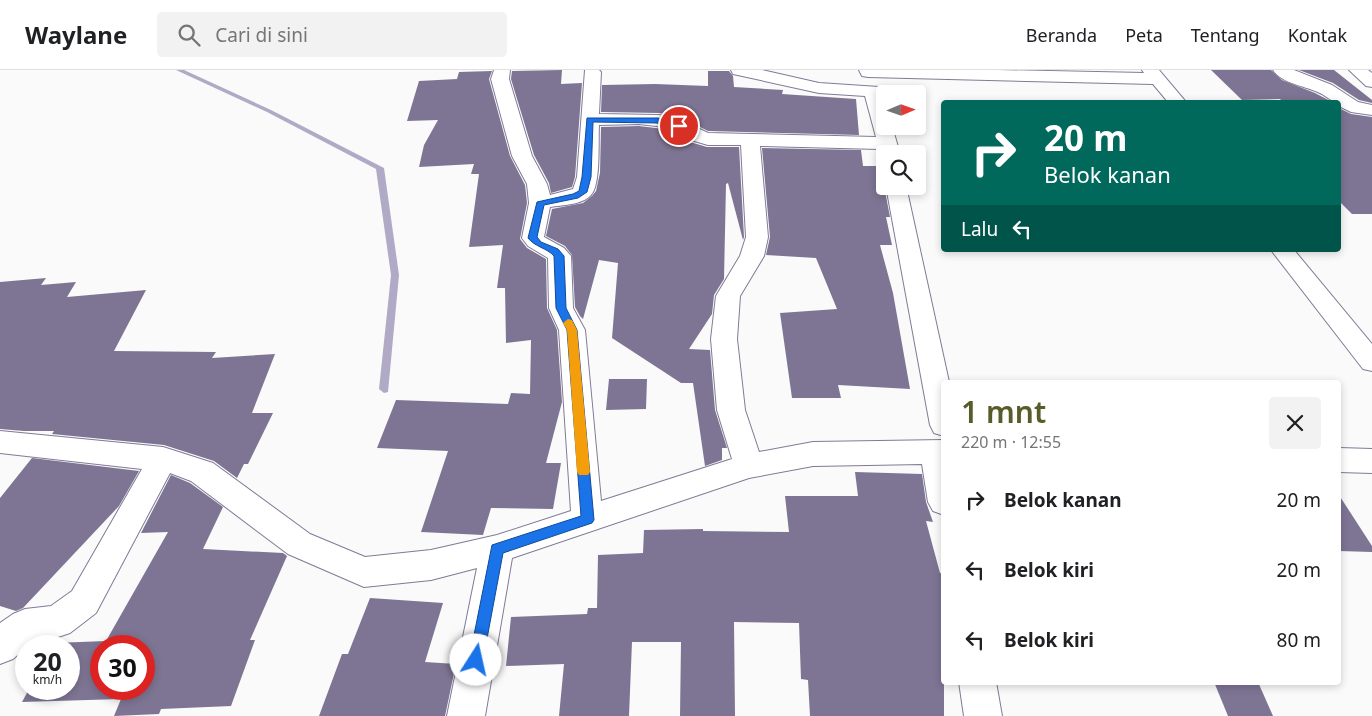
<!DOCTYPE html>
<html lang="id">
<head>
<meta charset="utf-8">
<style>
	:root { --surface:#fff; --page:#f2f2f2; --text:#202124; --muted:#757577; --line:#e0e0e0; --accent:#595b29 }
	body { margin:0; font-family:"Noto Sans",sans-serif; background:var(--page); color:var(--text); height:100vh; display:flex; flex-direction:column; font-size:19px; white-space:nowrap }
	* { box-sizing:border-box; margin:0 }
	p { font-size:16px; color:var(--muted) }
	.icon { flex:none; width:28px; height:28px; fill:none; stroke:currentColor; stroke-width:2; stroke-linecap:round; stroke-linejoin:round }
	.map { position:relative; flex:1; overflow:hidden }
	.panel { position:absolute; left:941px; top:310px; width:400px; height:305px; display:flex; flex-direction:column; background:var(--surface); border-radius:5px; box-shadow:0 2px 8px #0003 }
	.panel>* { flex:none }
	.hud { position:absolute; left:941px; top:30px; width:400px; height:152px; border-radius:5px; box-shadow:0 2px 8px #0003; background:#00695c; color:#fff; overflow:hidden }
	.needle { width:32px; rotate:88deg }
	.buttons { position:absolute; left:876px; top:15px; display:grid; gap:10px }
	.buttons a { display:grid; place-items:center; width:50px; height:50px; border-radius:5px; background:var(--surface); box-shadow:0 2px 8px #0003; font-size:25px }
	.speed { position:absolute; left:15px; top:565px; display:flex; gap:10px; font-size:25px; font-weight:700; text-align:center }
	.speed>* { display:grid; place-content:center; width:65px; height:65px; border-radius:50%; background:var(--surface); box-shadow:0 2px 8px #0003; line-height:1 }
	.speed small { font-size:12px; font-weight:400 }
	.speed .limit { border:8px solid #d22; background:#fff; color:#111 }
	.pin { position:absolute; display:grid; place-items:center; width:42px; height:42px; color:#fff; margin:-21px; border:2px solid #fff; border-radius:50%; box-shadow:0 1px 5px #0007 }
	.me { position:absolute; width:55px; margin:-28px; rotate:10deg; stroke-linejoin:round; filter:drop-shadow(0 0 4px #0008) }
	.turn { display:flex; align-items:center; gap:18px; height:105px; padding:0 20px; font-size:22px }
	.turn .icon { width:65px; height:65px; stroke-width:2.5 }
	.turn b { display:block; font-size:35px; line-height:42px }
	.then { display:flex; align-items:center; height:48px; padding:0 20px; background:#0003; gap:10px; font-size:19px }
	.round { display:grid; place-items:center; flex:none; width:52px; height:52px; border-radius:5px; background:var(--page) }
	.summary { display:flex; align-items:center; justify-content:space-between; height:85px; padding:0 20px }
	h1 { font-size:30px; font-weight:600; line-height:38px; color:var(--accent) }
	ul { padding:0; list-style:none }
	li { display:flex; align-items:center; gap:15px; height:70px; padding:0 20px }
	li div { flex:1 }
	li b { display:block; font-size:19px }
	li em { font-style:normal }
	header { display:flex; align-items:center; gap:30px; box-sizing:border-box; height:70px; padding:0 25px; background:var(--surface); border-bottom:1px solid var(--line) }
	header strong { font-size:24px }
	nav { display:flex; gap:28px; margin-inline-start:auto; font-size:18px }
	.search { width:350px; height:45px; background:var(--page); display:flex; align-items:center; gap:12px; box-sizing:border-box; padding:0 18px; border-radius:5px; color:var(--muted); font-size:19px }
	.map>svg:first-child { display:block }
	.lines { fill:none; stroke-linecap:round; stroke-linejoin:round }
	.stream { fill:#b1aac6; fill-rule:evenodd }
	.building { fill:#7e7594; fill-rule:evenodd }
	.minor-casing { stroke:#817a97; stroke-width:2 }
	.minor { fill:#fff; fill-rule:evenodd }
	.route { fill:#1a73e8; stroke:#114b97 }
	.slow { fill:#f59e0b }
</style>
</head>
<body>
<header>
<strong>Waylane</strong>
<div class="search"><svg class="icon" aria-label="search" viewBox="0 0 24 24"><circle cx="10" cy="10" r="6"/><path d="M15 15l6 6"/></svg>Cari di sini</div>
<nav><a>Beranda</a><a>Peta</a><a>Tentang</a><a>Kontak</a></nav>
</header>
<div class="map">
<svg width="1372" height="646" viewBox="0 0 1372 646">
	<rect width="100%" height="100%" fill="#fafafa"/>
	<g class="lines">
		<!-- stream -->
		<path class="stream" d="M176 0H184L271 40 384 98 399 205 388 322 384 323 379 319 391 205 376 99 267 42Z"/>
	</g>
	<!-- building -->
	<g class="building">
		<path d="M562 0 561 14 582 13 575 107 572 117 551 123 549 113 534 85 511 9 512 1Z"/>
		<path d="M1211 0H1271L1282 10 1315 23 1332 32H1283L1280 29 1242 30Z"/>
		<path d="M1299 0H1334L1372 30V33L1359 30 1333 13Z"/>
		<path d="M492 1 489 9 510 86 525 115 527 133 520 169 527 178 546 189 547 238 557 260 562 332 546 393H561L553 439 491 438 483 465 421 462 448 381 377 378 396 330 508 334 511 323 530 324 531 270 506 273 505 218H497L503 175 469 177 479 104H471L474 94 419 97 424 75 438 50 407 51 419 11 457 9 459 2Z"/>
		<path d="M708 1H729L733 6 734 17 783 20 782 24 856 29 859 65 708 61 682 48 659 43 601 42 602 15 655 14 708 16Z"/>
		<path d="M1339 38 1351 44 1372 47V144H1352L1339 131Z"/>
		<path d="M639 56 664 59 690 72 707 77H739L744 167 743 170 728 113 726 114 724 209 714 225 712 244 689 279 710 280 715 340 727 378H722V390L705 396 693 313H681L612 268 618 193 599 190 583 249 580 246 575 237 572 185 565 176 546 166 552 139 583 133 592 126 596 121 600 103 601 57Z"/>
		<path d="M762 78 861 80 863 96H878L884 116 890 147H886L892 175H880L893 223 910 319 838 315 841 328H792L780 243 837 239 816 188 766 185 770 167Z"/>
		<path d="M46 208 41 215 76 212 67 227 146 220 114 281 216 282 212 288 275 284 252 343H273L248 394H244L237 408 214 391 164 375 52 364 54 361H24L0 359V212Z"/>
		<path d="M609 309H647L646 339 606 340Z"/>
		<path d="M32 388 139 401 119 436 23 538 16 541 0 536V428Z"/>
		<path d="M855 402 922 404 926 432 933 452 926 451 940 503H944V646H810L808 610 801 609 799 553 734 552 735 646H680L681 572H632L629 646H559L564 594 506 596 511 547 587 544 588 538H597L598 485 643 483 644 460 703 459V461L789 462 785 426H858Z"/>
		<path d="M171 405 190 413 223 437 203 479 283 483 287 486 250 570H255L231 636 161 639 159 644 114 646 121 629 22 632 29 619H69V576H52L54 573 106 571 168 462 141 463ZM101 576H144V619H101Z"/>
		<path d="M1339 425 1372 476V482L1339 481Z"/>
		<path d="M370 528 443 533 425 592 456 594 445 646H319L342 584H348Z"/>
		<path d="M1214 612H1258L1273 646H1228Z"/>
	</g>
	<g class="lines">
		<defs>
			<g id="minor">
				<path d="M494 0H510L509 9 532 86 547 114 550 125 573 119 577 107 585 0H599L601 2 599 44 659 45 681 50 708 63 876 67 865 26 819 23 733 4 731 0H762L819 13 879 17 885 32V56H892L900 84H885V89L880 84 879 79 760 76 768 167 764 186 740 226 737 269 745 340 759 382 813 372 944 370V445L933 441 928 432 922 394 813 396 749 408 512 488 485 646H447L477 498 431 510 364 517 288 484 191 411 170 403 96 543 70 563 58 567 32 572 13 589 0 594V553L13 544 25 539 51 536 72 521 142 399 0 383V361L163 377 213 393 310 464 365 487 431 480 497 465 571 441 559 260 549 238 548 188 528 176 522 168 529 133 527 114 512 86 491 9ZM639 54 665 57 691 70 708 75H741L746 167 740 186 716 226 711 269 717 340 732 389 601 431 585 260 573 238 571 186 564 178 544 167 550 137C562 135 582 135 591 125 601 115 598 71 599 55Z"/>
				<path d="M859 0H998L1144 3 1142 0H1159L1186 32H1168L1153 14 868 7 862 6Z"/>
				<path d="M1273 0H1294L1332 15 1358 32 1372 35V45L1351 42 1339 36V32C1332 32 1327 27 1322 24 1307 16 1282 14 1273 0Z"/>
				<path d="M1349 0H1368L1372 3V17L1366 16Z"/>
				<path d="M886 116H906L949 312H944V366L934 363 930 355Z"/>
				<path d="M1271 180H1294L1372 274V301L1363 299Z"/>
				<path d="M1339 378 1372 379V403L1339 402Z"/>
				<path d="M959 612H996L1002 646H964Z"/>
			</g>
		</defs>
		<!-- minor casing -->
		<use href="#minor" class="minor-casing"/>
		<!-- minor -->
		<use href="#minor" class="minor"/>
	</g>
	<!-- route -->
	<path class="route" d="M587 48H658L683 56 679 59 657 53 593 52 591 107 587 122 578 128 544 135 537 167 541 172 558 179 564 186 566 238 577 260 594 450 592 453 503 483 483 590 481 596 476 598 471 596 469 590 492 475 581 446 567 260 556 238 554 186C547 178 535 177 528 168L537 132 573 124 579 121 582 107Z"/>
	<!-- slow -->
	<path class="slow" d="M568 249 572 250 577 260 590 402 588 405H579L577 402 567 260 563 253Z"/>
</svg>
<div class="buttons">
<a><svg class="needle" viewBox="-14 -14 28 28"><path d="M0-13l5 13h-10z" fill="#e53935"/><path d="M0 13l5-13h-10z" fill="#757577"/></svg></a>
<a><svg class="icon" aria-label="search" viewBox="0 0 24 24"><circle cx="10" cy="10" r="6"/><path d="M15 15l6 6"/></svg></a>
</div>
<div class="speed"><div>20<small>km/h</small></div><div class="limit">30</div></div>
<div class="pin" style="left:679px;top:56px;background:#d93025"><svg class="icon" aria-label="arrive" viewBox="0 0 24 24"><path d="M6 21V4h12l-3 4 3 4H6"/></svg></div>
<svg class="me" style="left:476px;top:590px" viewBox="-20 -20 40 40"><circle r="19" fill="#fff"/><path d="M0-13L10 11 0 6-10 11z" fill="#1a73e8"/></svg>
<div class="hud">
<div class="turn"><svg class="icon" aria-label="right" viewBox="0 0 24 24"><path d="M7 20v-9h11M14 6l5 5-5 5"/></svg><div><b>20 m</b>Belok kanan</div></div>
<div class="then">Lalu<svg class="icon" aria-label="left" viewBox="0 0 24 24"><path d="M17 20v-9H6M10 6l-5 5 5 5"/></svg></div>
</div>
<section class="panel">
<div class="summary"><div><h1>1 mnt</h1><p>220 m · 12:55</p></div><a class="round"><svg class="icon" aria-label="close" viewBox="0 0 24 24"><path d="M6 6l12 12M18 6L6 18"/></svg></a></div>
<ul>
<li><svg class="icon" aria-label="right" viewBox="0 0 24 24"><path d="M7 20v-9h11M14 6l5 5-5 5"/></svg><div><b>Belok kanan</b></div><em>20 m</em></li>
<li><svg class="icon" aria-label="left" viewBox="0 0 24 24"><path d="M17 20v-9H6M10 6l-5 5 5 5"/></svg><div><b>Belok kiri</b></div><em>20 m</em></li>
<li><svg class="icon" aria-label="left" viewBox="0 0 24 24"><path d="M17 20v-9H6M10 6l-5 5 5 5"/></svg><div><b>Belok kiri</b></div><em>80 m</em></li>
</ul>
</section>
</div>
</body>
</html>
